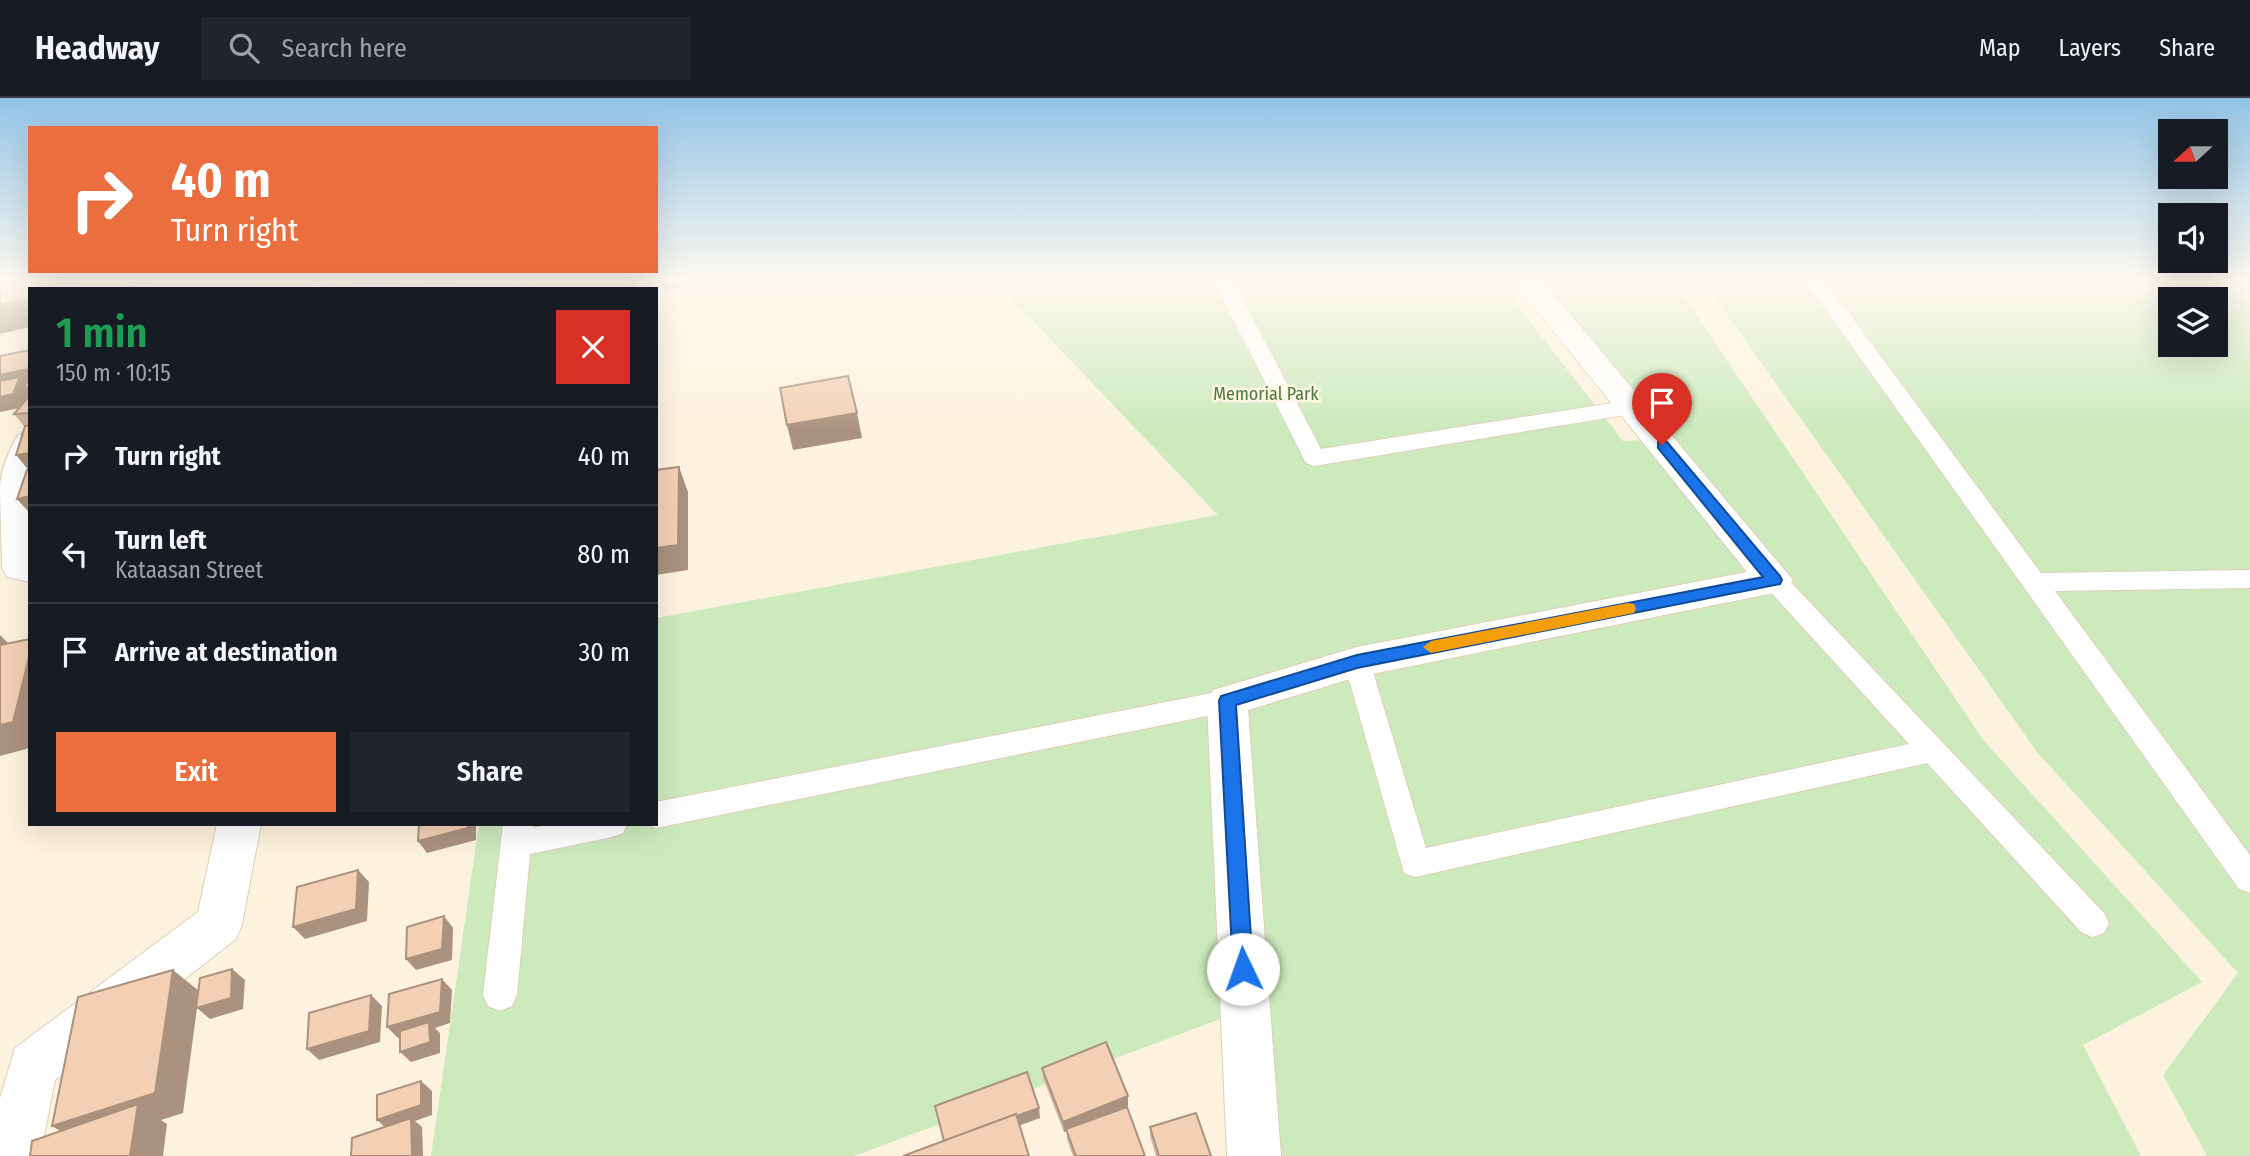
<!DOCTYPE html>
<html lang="en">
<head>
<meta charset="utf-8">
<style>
	:root { --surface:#171b24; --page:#20242c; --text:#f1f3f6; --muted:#9ea1a6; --line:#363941; --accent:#eb6e3e }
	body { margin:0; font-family:"Fira Sans Condensed",sans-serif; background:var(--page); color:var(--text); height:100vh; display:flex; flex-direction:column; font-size:26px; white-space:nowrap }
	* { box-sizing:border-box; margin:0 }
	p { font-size:23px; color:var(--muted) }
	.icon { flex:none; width:38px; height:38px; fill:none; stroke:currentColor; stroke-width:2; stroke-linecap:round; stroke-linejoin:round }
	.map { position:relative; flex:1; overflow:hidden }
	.panel { position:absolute; left:28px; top:189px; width:630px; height:539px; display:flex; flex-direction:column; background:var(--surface); border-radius:0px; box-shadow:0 7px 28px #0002 }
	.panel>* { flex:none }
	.top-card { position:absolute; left:28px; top:28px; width:630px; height:147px; border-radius:0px; box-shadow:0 7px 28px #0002; background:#eb6e3e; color:#fff; overflow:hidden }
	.needle { width:46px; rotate:249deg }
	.tools { position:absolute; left:2158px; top:21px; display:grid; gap:14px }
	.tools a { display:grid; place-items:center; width:70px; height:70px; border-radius:0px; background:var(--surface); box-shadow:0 7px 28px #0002; font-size:35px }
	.pin { position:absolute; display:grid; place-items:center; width:60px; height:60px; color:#fff; margin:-72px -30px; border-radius:50% 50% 50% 0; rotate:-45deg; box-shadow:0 0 7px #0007 }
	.pin .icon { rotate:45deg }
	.me { position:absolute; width:77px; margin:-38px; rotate:357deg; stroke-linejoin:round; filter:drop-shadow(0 0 5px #0008) }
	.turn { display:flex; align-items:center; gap:24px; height:147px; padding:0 28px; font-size:32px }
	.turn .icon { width:91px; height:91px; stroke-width:2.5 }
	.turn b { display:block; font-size:49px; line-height:60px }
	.round { display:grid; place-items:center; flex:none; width:74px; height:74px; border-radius:0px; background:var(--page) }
	.summary { display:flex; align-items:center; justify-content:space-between; height:119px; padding:0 28px }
	h1 { font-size:42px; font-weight:600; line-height:52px; color:#1e9e55 }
	.button { display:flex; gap:14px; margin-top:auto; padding:14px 28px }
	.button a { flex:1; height:80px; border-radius:0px; background:var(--accent); color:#fff; font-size:28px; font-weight:600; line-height:80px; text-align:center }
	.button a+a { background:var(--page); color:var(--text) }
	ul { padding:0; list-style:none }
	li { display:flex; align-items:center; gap:21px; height:98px; padding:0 28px; border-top:2px solid var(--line) }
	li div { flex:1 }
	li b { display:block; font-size:26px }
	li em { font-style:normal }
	header { display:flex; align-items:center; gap:42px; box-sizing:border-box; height:98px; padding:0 35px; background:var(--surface); border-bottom:2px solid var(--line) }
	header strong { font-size:33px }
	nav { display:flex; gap:38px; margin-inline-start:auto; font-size:24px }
	.search { width:490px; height:63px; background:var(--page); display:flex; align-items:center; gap:18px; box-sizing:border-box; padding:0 24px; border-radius:0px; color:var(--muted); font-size:26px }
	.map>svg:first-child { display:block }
	.green { fill:#cceabc; fill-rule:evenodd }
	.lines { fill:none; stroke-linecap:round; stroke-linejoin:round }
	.lane-casing { stroke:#e0ceba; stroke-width:2 }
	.street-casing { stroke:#e0ceba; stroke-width:2 }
	.lane { fill:#fff; fill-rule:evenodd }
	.street { fill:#fff; fill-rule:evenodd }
	.wall { fill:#d1b39b }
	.shaded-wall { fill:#aa927e }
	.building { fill:#f3d0b4; stroke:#aa927e; stroke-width:2 }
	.route { fill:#1a73e8; stroke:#114b97; stroke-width:2 }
	.slow { fill:#f59e0b }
	.labels { text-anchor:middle; stroke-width:5; stroke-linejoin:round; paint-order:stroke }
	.park-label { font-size:18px; fill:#4c793d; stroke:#fff6e4 }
</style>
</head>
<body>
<header>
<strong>Headway</strong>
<div class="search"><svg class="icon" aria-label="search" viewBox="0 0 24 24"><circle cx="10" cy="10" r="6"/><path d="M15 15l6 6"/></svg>Search here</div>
<nav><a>Map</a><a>Layers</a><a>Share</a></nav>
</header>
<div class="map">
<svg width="2250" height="1058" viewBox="0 0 2250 1058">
	<rect width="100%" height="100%" fill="#fdf2dd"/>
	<!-- green -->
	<g class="green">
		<path d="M996 184H1499L1623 343 1642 342 1518 184H1674L1984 643 2202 884 2083 947 2141 1058H1281L1266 904 854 1058H431L479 726H656V520L1218 417Z"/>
		<path d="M1704 184H2250V1058H2207L2163 977 2238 875 2037 654ZM2170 201H2216V247H2170Z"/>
	</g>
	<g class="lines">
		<defs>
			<g id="lane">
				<path d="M1214 184H1234L1321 351 1631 302 1639 304 1642 309 1639 314 1631 316 1314 368 1306 365Z"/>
				<path d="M1806 184H1826L2041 475 2250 472V490L2055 493 2250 757V795L2239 791Z"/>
				<path d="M1774 473 1783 476 2104 815 2109 825 2104 835 2093 839 2082 835 1927 665 1415 779 1404 775 1344 564 1347 557 1357 554 1367 557 1370 564 1426 750 1909 646 1765 488 1761 482 1765 476Z"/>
				<path d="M1227 592 1237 595 1241 603 1237 611 1227 614 656 730 646 726H656V704Z"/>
				<path d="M503 726H533V730L549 726H627L623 735 612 739 530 756 517 897 512 908 500 913 488 908 483 897Z"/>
			</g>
			<g id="street">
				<path d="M280 184H330L324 191H273Z"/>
				<path d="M1514 184H1543L1793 482 1787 491 1774 495 1357 579 1248 612 1281 1058H1227L1207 603 1213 592 1357 549 1747 474Z"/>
				<path d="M30 334V484L7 479 2 470 0 391C0 373 9 352 18 337Z"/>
				<path d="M217 726H261L242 826 236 841 55 982 40 1058H0V1000L15 950 198 814Z"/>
			</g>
		</defs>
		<!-- lane casing -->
		<use href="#lane" class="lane-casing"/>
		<!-- street casing -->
		<use href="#street" class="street-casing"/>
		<!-- lane -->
		<use href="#lane" class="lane"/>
		<!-- street -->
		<use href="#street" class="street"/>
	</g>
	<!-- wall -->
	<g class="wall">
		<path d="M0 258 30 291 27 300 30 297V414H29L17 401 28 372 25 329 14 316 18 310 0 314Z"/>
		<path d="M1042 970 1128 1008 1105 1017 1145 1058H1073L1067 1041V1033L1064 1034 1043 980Z"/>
		<path d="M1150 1029 1211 1058H1156L1150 1038Z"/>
	</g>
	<!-- shaded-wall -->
	<g class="shaded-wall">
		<path d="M60 184H85L83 191H58Z"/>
		<path d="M103 184H154L151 191H102Z"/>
		<path d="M305 184H307L311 191H307Z"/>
		<path d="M368 184H399L401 191 342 190Z"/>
		<path d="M421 184H459V187L442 191H424Z"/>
		<path d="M663 184H698V186L665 192Z"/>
		<path d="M30 200V229L0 236V207Z"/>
		<path d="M30 265V286L26 287 30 291V293L24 309 0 314V277Z"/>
		<path d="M857 315 862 340 793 352 787 327Z"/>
		<path d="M30 355V374L16 357Z"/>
		<path d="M679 369 688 394V472L656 477V450Z"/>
		<path d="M30 398V414H29L17 401Z"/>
		<path d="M0 537 21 558 0 557Z"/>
		<path d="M30 555V650L0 658V627Z"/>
		<path d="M468 726H476V742L427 755 418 743Z"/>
		<path d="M358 772 369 784 367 823 305 841 293 829Z"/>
		<path d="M444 818 453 830 452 862 416 872 406 861Z"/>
		<path d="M232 871 245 882 243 911 210 921 197 910 183 1015 161 1022 167 1026 163 1058H130L84 1047 52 1028 173 872 199 893Z"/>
		<path d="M442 881 452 892 450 925 435 930 440 935V955L411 964 400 954 430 931 398 940 387 929Z"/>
		<path d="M371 897 382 908 380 944 319 962 307 951Z"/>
		<path d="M421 983 432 993V1017L415 1023 422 1029 423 1058H412L388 1032 377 1022Z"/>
		<path d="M1128 998V1008L1064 1034 1063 1024Z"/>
		<path d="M1039 1010 1040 1020 947 1054 944 1045Z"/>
	</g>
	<!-- building -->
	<g class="building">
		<path d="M0 184H60L58 191H30V200L0 207Z"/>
		<path d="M79 184H103L102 191H77Z"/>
		<path d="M107 184H140L139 187 114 191H103Z"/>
		<path d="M264 184H305L307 191H264Z"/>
		<path d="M341 184H368L342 190Z"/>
		<path d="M533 184H590L593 191H511Z"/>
		<path d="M591 184H631L635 191H595Z"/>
		<path d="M30 252V265L28 271 0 277V258Z"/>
		<path d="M848 278 857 315 787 327 780 290Z"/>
		<path d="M20 279 13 296 0 299V283Z"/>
		<path d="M30 297V315L14 316Z"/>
		<path d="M30 327V355L16 357 25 328Z"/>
		<path d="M679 369 678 447 656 450V372Z"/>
		<path d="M27 372H30V398L17 401Z"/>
		<path d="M30 541V555L13 624 0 627V547Z"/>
		<path d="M419 726H468V730L418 743Z"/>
		<path d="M358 772 356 811 293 829 297 789Z"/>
		<path d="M444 818 442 851 406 861 407 829Z"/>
		<path d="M232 871 231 900 196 910 200 880Z"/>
		<path d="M173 872 155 995 52 1028 78 899Z"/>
		<path d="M442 881 440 914 387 929 389 896Z"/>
		<path d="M371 897 369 933 307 951 309 915Z"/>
		<path d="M429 924 430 944 400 954V933Z"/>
		<path d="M1106 944 1128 998 1063 1024 1042 970Z"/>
		<path d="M1027 974 1039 1010 1016 1018V1016L944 1043 935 1008Z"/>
		<path d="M421 983V1007L377 1022V997Z"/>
		<path d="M138 1006 130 1058H30L32 1043Z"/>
		<path d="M1127 1009 1145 1058H1076L1066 1031Z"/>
		<path d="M1196 1015 1211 1058H1159L1150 1029Z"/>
		<path d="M1016 1016 1029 1058H903Z"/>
		<path d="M411 1020 412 1058H351L352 1040Z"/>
	</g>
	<!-- sky -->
	<linearGradient id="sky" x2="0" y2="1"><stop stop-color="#92c4e7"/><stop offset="0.55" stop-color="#fef9f0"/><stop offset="1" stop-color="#fef9f0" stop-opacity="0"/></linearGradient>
	<rect width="2250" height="332" fill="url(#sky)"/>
	<!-- route -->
	<path class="route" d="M1662 343 1667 344 1780 478 1782 482 1780 486 1357 570 1236 607 1253 871 1250 877 1243 880 1236 877 1233 871 1219 603 1221 598 1357 557 1763 479 1658 350V344Z"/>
	<!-- slow -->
	<path class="slow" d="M1628 505 1634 506 1636 511 1634 515 1431 555 1423 549 1431 543Z"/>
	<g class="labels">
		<!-- park labels -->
		<g class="park-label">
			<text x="1266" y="302">Memorial Park</text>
		</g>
	</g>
</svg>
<div class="tools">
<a><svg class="needle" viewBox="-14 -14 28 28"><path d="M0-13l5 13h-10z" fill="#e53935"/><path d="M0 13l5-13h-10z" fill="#9ea1a6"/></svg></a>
<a><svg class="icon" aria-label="sound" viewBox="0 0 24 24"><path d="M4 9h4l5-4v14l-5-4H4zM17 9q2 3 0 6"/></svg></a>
<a><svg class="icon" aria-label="layers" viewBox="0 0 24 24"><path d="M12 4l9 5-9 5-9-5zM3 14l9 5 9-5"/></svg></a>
</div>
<div class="pin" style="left:1662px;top:347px;background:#d93025"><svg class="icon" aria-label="arrive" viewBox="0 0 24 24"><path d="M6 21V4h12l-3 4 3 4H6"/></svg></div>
<svg class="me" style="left:1243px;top:871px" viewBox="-20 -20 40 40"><circle r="19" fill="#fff"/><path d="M0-13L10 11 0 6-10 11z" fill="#1a73e8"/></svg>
<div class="top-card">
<div class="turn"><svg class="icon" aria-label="right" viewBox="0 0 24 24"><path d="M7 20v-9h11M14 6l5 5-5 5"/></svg><div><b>40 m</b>Turn right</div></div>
</div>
<section class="panel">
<div class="summary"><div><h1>1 min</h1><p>150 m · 10:15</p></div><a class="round" style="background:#d93025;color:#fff"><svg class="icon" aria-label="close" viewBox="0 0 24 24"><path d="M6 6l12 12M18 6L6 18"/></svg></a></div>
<ul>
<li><svg class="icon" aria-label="right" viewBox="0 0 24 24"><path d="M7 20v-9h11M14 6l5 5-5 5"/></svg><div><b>Turn right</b></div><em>40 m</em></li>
<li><svg class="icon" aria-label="left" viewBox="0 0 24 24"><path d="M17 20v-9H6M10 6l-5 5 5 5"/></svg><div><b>Turn left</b><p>Kataasan Street</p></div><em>80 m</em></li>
<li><svg class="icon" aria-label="arrive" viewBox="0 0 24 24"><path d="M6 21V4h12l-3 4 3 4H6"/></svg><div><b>Arrive at destination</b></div><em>30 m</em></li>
</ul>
<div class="button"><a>Exit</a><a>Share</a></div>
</section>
</div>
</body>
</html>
